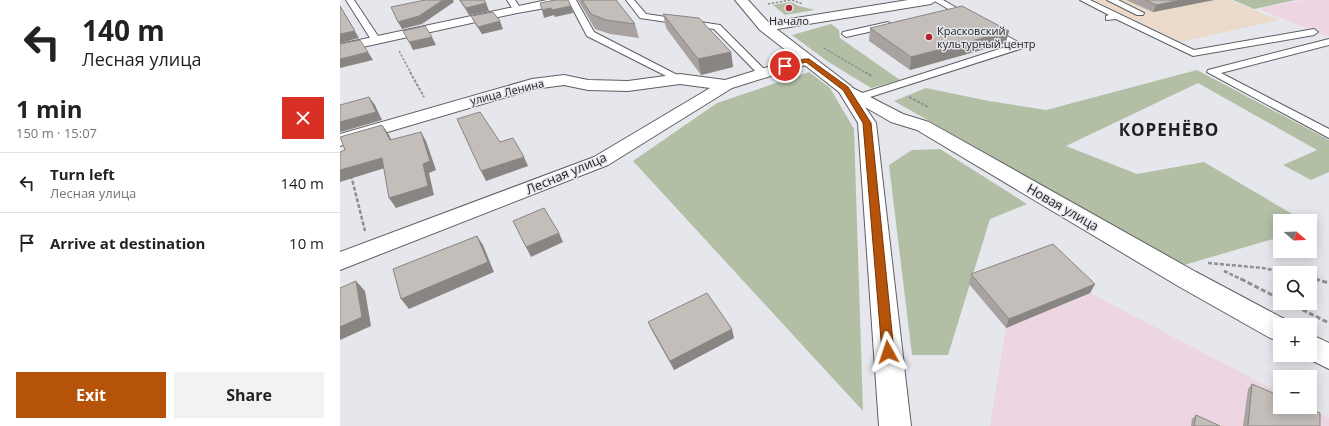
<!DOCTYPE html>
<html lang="en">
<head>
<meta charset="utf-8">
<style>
	:root { --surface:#fff; --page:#f2f2f2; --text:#222; --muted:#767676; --line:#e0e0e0; --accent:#b45309 }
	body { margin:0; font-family:"Open Sans",sans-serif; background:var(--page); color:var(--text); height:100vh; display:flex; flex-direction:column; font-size:15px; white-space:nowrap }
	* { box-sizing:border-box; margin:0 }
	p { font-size:13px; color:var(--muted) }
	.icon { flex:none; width:22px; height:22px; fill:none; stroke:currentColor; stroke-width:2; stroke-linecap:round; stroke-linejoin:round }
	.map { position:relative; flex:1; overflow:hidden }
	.sheet { display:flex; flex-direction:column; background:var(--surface); width:340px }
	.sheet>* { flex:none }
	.top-card { background:#fff; color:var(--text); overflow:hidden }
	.needle { width:26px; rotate:109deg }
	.controls { position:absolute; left:933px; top:214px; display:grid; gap:8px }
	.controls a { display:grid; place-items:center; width:44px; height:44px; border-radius:0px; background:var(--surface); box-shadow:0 2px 10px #0003; font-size:20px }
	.pin { position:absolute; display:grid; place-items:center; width:34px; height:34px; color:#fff; margin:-17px; border:2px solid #fff; border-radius:50%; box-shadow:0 1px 4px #0007 }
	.me { position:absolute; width:44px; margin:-22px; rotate:355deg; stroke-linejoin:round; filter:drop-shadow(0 0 3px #0008) }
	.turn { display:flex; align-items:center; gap:14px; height:84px; padding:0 16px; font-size:18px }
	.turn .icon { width:52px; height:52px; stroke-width:2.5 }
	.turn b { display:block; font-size:28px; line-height:34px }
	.round { display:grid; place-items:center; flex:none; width:42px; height:42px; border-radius:0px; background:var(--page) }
	.headline { display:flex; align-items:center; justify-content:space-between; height:68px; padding:0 16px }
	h1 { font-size:24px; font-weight:700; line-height:30px }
	.primary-button { display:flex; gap:8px; margin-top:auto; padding:8px 16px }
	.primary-button a { flex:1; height:46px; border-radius:0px; background:var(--accent); color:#fff; font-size:16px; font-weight:700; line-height:46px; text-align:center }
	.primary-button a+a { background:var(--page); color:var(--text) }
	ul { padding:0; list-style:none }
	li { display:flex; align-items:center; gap:12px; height:60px; padding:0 16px; border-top:1px solid var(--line) }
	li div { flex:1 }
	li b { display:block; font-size:15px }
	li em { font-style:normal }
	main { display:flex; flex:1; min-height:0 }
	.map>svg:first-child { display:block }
	.commercial { fill:#ebdac9 }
	.industrial { fill:#edd6e1 }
	.green { fill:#b2bfa5 }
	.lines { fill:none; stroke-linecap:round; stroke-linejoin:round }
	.lane-casing { stroke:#5e5f64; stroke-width:2 }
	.street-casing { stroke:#5e5f64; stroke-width:2 }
	.secondary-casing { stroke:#5e5f64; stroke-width:2 }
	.path-far3 { stroke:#8f9094; stroke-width:1.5; stroke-dasharray:2.5 1.5; stroke-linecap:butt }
	.path-far2 { stroke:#8f9094; stroke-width:2; stroke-dasharray:3 1.5; stroke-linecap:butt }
	.path-far1 { stroke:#8f9094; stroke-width:2.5; stroke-dasharray:4 2; stroke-linecap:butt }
	.path { stroke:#8f9094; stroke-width:3; stroke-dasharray:5 2.5; stroke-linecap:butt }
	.lane { fill:#fff; fill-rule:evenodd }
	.street { fill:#fff; fill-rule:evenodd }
	.secondary { fill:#fff; fill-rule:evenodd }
	.wall { fill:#a8a3a0 }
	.shaded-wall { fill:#888582 }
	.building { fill:#c3beba; stroke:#888582 }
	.route { fill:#b45309; stroke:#753606 }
	.poi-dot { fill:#b3222a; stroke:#e6e7ec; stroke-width:1.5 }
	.labels { text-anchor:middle; stroke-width:3; stroke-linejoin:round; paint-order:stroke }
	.far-poi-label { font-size:11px; fill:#1f2022; stroke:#e6e7ec }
	.far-street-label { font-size:11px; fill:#1f2022; stroke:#e6e7ec }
	.street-label { font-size:13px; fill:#1f2022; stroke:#e6e7ec }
	.district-label { font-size:17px; font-weight:bold; letter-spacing:1px; fill:#1f2022; stroke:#e6e7ec }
</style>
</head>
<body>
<main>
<section class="sheet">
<div class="top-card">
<div class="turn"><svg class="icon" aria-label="left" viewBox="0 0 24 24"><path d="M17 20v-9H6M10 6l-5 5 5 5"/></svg><div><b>140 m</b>Лесная улица</div></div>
</div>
<div class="headline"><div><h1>1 min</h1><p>150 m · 15:07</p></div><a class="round" style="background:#d93025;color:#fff"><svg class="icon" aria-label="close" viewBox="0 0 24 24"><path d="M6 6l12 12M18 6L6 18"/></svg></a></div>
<ul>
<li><svg class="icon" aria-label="left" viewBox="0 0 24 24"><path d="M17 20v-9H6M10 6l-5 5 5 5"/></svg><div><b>Turn left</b><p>Лесная улица</p></div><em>140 m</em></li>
<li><svg class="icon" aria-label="arrive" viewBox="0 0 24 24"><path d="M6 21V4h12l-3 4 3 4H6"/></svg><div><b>Arrive at destination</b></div><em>10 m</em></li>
</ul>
<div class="primary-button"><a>Exit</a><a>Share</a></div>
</section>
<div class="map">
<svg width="989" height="426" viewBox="0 0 989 426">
	<rect width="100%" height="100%" fill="#e6e7ec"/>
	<!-- commercial -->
	<path class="commercial" d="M753 0H890L938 20 841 42Z"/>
	<!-- industrial -->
	<g class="industrial">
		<path d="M963 0H989V36H986L919 9Z"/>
		<path d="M750 293 940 393V407H967L989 418V426H650L666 328Z"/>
	</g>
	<!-- green -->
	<g class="green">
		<path d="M893 0H956L914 9Z"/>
		<path d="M451 2 459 6 475 10 445 15 433 5Z"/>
		<path d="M491 24 499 30 500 38 560 80 531 88 487 61 452 35Z"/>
		<path d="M857 70 989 140V172L971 180 943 165 977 150 858 83 726 146 797 174 864 162 964 221H940V237L844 265 554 101 586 88 649 101 706 110Z"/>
		<path d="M469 72 490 88 514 129 523 411 293 161 377 103Z"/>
		<path d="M600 149 687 204 650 219 608 355H572L549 165 572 150Z"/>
	</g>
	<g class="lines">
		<defs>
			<g id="lane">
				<path d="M6 0H14L40 39 38 41H32Z"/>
				<path d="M167 0H175L181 9 180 11H174Z"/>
				<path d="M228 0H236L254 32 345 79 344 81H336L247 36Z"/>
				<path d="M286 0H294L306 14 380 25 428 73 427 75H419L374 29 300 18Z"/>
				<path d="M593 0H603L632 17 631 19H625Z"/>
				<path d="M740 0H750L854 50 974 29 978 32 974 35 853 56 776 19 766 20V16L769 15Z"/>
				<path d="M767 0H778L804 13 803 15H797Z"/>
				<path d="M548 22 552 25 551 27 506 37 502 34 503 32Z"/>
				<path d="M651 27 685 46 683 48 524 99 520 100 515 97 516 95 672 45 648 32 647 30Z"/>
				<path d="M989 39V45L881 73 989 129V138L867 72 868 70Z"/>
			</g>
			<g id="street">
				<path d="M207 0H234L228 4 177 13 0 52V44Z"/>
				<path d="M568 0H597L591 4 425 31 420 30 418 27 420 24 425 23Z"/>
				<path d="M467 55 472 57 475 60 472 63 392 88 268 165 0 270V252L254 157 370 88 340 84 288 91 248 90 224 85 194 89 0 146V134L192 79 224 75 248 80 288 81 340 74 385 80Z"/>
				<path d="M505 84 563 114 589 122 856 272 950 322 951 325H940V341L930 338 838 286 577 130 551 122 499 92 497 89 499 86Z"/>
				<path d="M970 334 989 343V369L961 355H970Z"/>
			</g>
			<path id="secondary" d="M395 0H408L430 24 511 86 536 123 571 426H539L518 123 499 92 420 30Z"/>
		</defs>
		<!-- lane casing -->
		<use href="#lane" class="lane-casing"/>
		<!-- street casing -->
		<use href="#street" class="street-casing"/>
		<!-- secondary casing -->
		<use href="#secondary" class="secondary-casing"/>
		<!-- path-far3 -->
		<g class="path-far3">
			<path d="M452 0 463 4"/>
			<path d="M428 4 451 0"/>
			<path d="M484 48 526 73"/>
			<path d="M59 51 71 73"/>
		</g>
		<!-- path-far2 -->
		<g class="path-far2">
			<path d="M70 72 84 97"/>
			<path d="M525 72 533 77"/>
			<path d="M569 97 588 107"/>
		</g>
		<!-- path-far1 -->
		<g class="path-far1">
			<path d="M11 175 25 231"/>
			<path d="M868 263 923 268 947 273"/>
			<path d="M884 271 903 280"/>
			<path d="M970 278 979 280"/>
		</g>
		<!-- path -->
		<g class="path">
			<path d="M901 279 940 299"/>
			<path d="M975 279 989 283"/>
			<path d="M949 303 989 323"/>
		</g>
		<!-- lane -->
		<use href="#lane" class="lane"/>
		<!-- street -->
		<use href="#street" class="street"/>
		<!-- secondary -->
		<use href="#secondary" class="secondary"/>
	</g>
	<!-- wall -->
	<g class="wall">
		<path d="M119 0H144L149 11 129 15Z"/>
		<path d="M238 0H276L295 24 299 38 270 34 255 29Z"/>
		<path d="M786 0H874L813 12Z"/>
		<path d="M323 14 391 52 393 67 361 75 326 28Z"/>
		<path d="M131 16 163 29 142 34 135 24Z"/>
		<path d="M530 28 666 43 570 70 529 41Z"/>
		<path d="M631 274 755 284 750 293 666 328 629 284Z"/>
		<path d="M308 322 394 338 334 370 312 331Z"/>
		<path d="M912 384 980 426H903L908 389Z"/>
		<path d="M856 415 880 426H851L852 419Z"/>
	</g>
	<!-- shaded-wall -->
	<g class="shaded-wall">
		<path d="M103 0H113L114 2 82 24 62 29 58 22Z"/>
		<path d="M841 0H874L813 12 816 5Z"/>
		<path d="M146 3 149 11 129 15 126 8Z"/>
		<path d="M0 6 19 38 0 43Z"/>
		<path d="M231 6 233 13 215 17 214 15 204 18 202 10 211 8Z"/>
		<path d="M160 21 163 29 142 34 138 27Z"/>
		<path d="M669 31 666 43 570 70 571 57Z"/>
		<path d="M92 37 96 45 73 50 69 42Z"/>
		<path d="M28 52 33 60 0 68V59Z"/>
		<path d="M391 52 393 67 361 75 358 59Z"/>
		<path d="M29 97 35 105 42 120 1 132 0 131V122Z"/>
		<path d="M42 125 48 133 56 149 50 140Z"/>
		<path d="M81 132 86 141 96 170 89 173 94 195 56 208 49 198Z"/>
		<path d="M184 157 188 166 146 181 141 171Z"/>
		<path d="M42 158 48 167 0 182V170Z"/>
		<path d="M219 233 223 242 191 257 186 247Z"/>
		<path d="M137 236 143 245 154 272 69 309 61 299Z"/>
		<path d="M16 281 25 291 31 326 0 340V327Z"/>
		<path d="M755 284 750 293 666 328 669 319Z"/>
		<path d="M392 329 394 338 334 370 330 361Z"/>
	</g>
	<!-- building -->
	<g class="building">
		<path d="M85 0H103L79 16 58 22 51 7Z"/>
		<path d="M120 0H144L146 3 126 8Z"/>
		<path d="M215 0H228L231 6 212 10 211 8 202 10 200 3Z"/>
		<path d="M242 0H276L295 24 266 20 251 14Z"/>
		<path d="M805 0H841L816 5Z"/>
		<path d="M0 6 15 31 0 34Z"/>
		<path d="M622 6 669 31 571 57 530 28Z"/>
		<path d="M153 12 160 21 138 27 131 16Z"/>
		<path d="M323 14 359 18 391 52 358 59Z"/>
		<path d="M85 26 92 37 69 42 63 31Z"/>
		<path d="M20 40 28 52 0 59V44Z"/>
		<path d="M29 97 36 112 0 122V105Z"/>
		<path d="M140 112 160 142 173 138 184 157 141 171 117 119Z"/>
		<path d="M42 125 50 140 81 132 90 161 83 164 88 186 49 198 42 158 0 170V152L5 150 0 137Z"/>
		<path d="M204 208 219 233 186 247 173 221Z"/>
		<path d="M137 236 148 262 61 299 53 269Z"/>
		<path d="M713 244 755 284 669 319 631 274Z"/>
		<path d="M16 281 22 317 0 327V288Z"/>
		<path d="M367 293 392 329 330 361 308 322Z"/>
		<path d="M912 384 940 396V407H965L980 413V426H908Z"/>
		<path d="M856 415 880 426H854Z"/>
	</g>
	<!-- route -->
	<path class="route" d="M464 59H469L508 87 531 123 554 352 552 356 548 357 544 356 542 352 523 123 503 90 466 62 445 68 442 66Z"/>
	<!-- markers -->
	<g class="poi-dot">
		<circle cx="449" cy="8" r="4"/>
		<circle cx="589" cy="37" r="4"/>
	</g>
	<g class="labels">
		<!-- far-poi labels -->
		<g class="far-poi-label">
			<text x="449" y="25">Начало</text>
			<text x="597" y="35" text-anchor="start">Красковский<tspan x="597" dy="13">культурный центр</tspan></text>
		</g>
		<!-- far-street labels -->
		<g class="far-street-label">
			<text transform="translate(167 92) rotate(-14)" y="4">улица Ленина</text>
		</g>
		<!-- street labels -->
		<g class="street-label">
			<text transform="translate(226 173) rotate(-23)" y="5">Лесная улица</text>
			<text transform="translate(723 207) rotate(30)" y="5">Новая улица</text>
		</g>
		<!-- district labels -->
		<g class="district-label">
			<text x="829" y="136">КОРЕНЁВО</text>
		</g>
	</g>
</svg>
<div class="controls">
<a><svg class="needle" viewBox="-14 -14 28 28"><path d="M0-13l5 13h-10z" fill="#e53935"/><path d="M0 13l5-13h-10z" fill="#767676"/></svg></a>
<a><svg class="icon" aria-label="search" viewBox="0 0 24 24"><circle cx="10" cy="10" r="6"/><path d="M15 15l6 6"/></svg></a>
<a>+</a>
<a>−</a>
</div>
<div class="pin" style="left:445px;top:66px;background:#d93025"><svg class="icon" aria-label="arrive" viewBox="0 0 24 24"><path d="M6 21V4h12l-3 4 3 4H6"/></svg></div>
<svg class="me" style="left:548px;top:352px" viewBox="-20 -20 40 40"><path d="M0-17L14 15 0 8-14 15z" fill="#b45309" stroke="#fff" stroke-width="4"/></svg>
</div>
</main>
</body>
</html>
